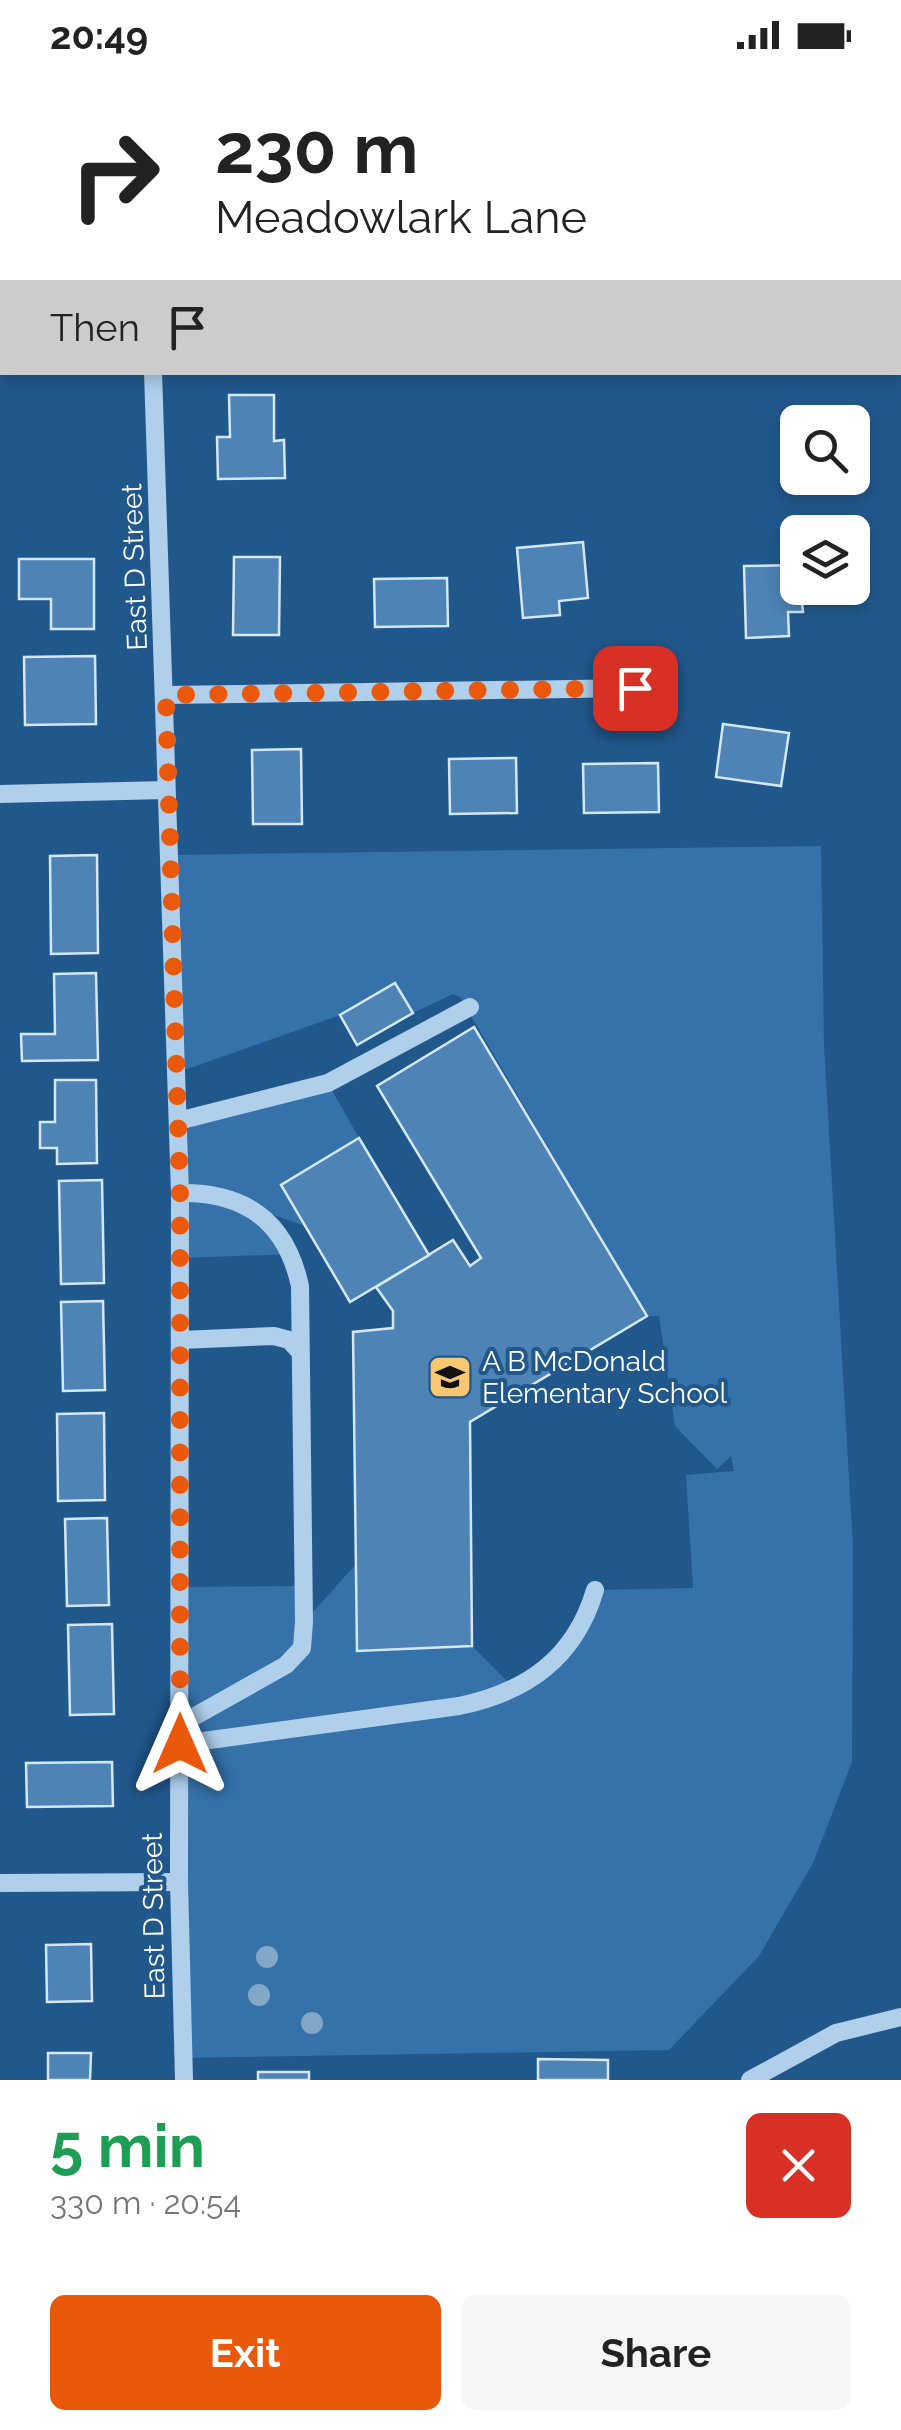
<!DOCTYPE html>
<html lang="en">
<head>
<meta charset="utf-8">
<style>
	:root { --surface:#fff; --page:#f6f6f6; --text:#222; --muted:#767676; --accent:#ea580c }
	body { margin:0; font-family:Raleway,sans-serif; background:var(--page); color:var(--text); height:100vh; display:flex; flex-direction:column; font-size:38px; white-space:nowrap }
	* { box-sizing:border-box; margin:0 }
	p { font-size:32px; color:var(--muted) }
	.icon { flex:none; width:55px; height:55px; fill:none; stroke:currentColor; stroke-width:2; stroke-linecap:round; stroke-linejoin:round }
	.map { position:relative; height:2010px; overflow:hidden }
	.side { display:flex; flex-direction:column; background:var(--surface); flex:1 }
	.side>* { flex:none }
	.guide { position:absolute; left:0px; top:0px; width:902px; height:305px; box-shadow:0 5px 15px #0003; background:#fff; color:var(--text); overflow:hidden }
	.buttons { position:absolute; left:780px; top:335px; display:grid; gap:20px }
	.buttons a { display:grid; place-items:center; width:90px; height:90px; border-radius:15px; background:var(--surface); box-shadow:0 5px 15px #0003; font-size:50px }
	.pin { position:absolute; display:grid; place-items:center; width:85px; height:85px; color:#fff; margin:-42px; border-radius:20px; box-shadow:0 5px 15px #0006 }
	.me { position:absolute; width:110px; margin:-55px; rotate:0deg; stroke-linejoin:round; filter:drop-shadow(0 0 8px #0008) }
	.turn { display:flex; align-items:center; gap:35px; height:210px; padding:0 50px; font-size:45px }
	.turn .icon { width:130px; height:130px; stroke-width:2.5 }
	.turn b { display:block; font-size:70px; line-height:85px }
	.then { display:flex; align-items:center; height:95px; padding:0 50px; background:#0003; gap:20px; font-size:38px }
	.round { display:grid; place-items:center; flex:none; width:105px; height:105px; border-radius:15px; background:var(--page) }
	.head { display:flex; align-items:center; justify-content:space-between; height:170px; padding:0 50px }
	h1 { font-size:60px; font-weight:700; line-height:75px; color:#1e9e55 }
	.action { display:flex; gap:20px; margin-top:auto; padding:20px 50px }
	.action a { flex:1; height:115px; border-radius:15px; background:var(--accent); color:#fff; font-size:40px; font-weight:700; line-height:115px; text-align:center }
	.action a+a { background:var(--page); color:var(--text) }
	.status { display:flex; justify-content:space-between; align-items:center; height:70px; padding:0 50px; background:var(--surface); direction:ltr }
	.status svg { height:28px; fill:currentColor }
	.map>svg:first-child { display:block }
	.green { fill:#3572a9 }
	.building { fill:#4e83b5; stroke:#d4e7f8; stroke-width:2.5 }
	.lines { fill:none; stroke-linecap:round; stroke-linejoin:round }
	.minor { stroke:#afcfeb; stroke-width:18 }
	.tree { fill:#83a7c7 }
	.route { stroke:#ea580c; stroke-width:18; stroke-dasharray:0 32.4 }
	.labels { text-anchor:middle; stroke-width:8; stroke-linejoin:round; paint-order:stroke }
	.street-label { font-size:28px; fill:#fff; stroke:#21588c }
	.poi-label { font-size:28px; fill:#fff; stroke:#21588c; text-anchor:start }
</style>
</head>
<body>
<div class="status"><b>20:49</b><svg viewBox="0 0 49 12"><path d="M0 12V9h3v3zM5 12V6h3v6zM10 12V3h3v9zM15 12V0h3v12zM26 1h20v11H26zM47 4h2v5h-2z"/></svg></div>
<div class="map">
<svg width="901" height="2010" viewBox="0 0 901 2010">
	<rect width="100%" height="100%" fill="#21588c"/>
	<!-- green -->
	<g class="green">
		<path d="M821 776 824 975 853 1478 852 1692 813 1793 759 1886 669 1980 184 1988 181 1517 303 1516 305 1551 356 1494 357 1581 472 1576 516 1620 536 1608 595 1520 693 1518 686 1405 734 1401 731 1386 717 1399 675 1356 659 1246H647L460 927 453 924 413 943 395 913 340 945 176 1003 169 785Z"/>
		<path d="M328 1013 359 1068 281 1115 305 1156 245 1135 293 1184 180 1188 178 1051Z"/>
	</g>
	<!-- building -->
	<g class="building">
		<path d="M229 325H274V371L284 370 285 408 218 409 217 367H230Z"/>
		<path d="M583 472 588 528 559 531 560 545 523 548 517 478Z"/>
		<path d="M234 487H280L279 565H233Z"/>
		<path d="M19 489H94V559H51V529H19Z"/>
		<path d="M798 495 803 542H788L789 566 746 568 744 496Z"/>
		<path d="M447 508 448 556 375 557 374 509Z"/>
		<path d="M95 586 96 654 25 655 24 587Z"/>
		<path d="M723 654 789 663 781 716 716 707Z"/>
		<path d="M301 679 302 754H253L252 680Z"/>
		<path d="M516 688 517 743 450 744 449 689Z"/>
		<path d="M658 693 659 742 584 743 583 694Z"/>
		<path d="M97 785 98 883 51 884 50 786Z"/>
		<path d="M96 903 98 990 22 991 21 964H55L54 904Z"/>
		<path d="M395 913 413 943 357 975 340 945Z"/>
		<path d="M474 957 647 1246 470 1352 472 1576 357 1581 353 1262 393 1258V1241L376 1217 453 1170 470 1196 481 1188 377 1016Z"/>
		<path d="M55 1010H96L97 1093 57 1094V1078H40V1052H55Z"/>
		<path d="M359 1068 429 1185 350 1232 281 1115Z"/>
		<path d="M102 1110 104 1213 61 1214 59 1111Z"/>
		<path d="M103 1231 105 1320 63 1321 61 1232Z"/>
		<path d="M104 1343 105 1430 58 1431 57 1344Z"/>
		<path d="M107 1448 109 1535 67 1536 65 1449Z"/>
		<path d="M112 1554 114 1644 70 1645 68 1555Z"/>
		<path d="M112 1692 113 1736 27 1737 26 1693Z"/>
		<path d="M91 1874 92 1931 47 1932 46 1875Z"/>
		<path d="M48 1983H91L90 2010H48Z"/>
		<path d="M538 1989 608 1990V2010H538Z"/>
		<rect x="258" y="2002" width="51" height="8"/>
	</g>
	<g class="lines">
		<!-- minor -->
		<g class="minor">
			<path d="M143 0 144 2"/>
			<path d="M153 302 180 1123 179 1812 184 2010"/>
			<path d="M166 625 635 618"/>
			<path d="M0 724 166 720"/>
			<path d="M178 1051 328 1013 470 937"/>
			<path d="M180 1123C246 1122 286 1152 300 1216L304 1552 302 1578 286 1595 181 1654"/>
			<path d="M181 1270 274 1266 289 1270 300 1282"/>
			<path d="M181 1674 459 1636C527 1622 575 1588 595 1520"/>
			<path d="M0 1813 179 1812"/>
			<path d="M750 2010 836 1963 901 1947"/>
		</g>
	</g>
	<!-- trees -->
	<g class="tree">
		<circle cx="267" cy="1887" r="11"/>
		<circle cx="259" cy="1925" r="11"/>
		<circle cx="312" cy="1953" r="11"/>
	</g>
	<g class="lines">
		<!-- route -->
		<path class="route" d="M180 1674V1124L166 625 635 618"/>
	</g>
	<!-- icons -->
	<defs>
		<symbol id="school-square" viewBox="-11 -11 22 22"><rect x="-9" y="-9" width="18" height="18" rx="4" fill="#f8c771" stroke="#21588c"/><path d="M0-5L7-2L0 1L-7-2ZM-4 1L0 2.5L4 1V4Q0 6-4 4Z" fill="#111"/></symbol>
	</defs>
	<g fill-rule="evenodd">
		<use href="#school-square" x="425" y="1282" width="50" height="50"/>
	</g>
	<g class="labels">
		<!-- street labels -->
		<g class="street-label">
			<text transform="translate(134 497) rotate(-92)" y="10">East D Street</text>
			<text transform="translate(153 1846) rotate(-91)" y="10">East D Street</text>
		</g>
		<!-- poi labels -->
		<g class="poi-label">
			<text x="482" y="1301">A B McDonald<tspan x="482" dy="32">Elementary School</tspan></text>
		</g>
	</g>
</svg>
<div class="buttons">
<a><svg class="icon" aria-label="search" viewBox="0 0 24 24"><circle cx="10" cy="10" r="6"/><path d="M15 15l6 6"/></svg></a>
<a><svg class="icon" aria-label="layers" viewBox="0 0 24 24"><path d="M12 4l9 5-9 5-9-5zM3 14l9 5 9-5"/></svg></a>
</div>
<div class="pin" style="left:635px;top:618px;background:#d93025"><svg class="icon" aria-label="arrive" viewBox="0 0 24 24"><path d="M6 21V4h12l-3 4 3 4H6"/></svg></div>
<svg class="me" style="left:180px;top:1674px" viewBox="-20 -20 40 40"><path d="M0-17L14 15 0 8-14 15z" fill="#ea580c" stroke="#fff" stroke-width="4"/></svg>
<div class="guide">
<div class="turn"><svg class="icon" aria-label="right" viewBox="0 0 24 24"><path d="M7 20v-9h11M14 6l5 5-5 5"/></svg><div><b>230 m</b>Meadowlark Lane</div></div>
<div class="then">Then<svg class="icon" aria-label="arrive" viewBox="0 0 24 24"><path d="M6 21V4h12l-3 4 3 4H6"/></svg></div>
</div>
</div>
<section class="side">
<div class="head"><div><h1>5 min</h1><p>330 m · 20:54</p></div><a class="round" style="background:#d93025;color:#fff"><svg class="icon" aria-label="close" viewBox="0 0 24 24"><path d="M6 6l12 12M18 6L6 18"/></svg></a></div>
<div class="action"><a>Exit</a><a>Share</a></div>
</section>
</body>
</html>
